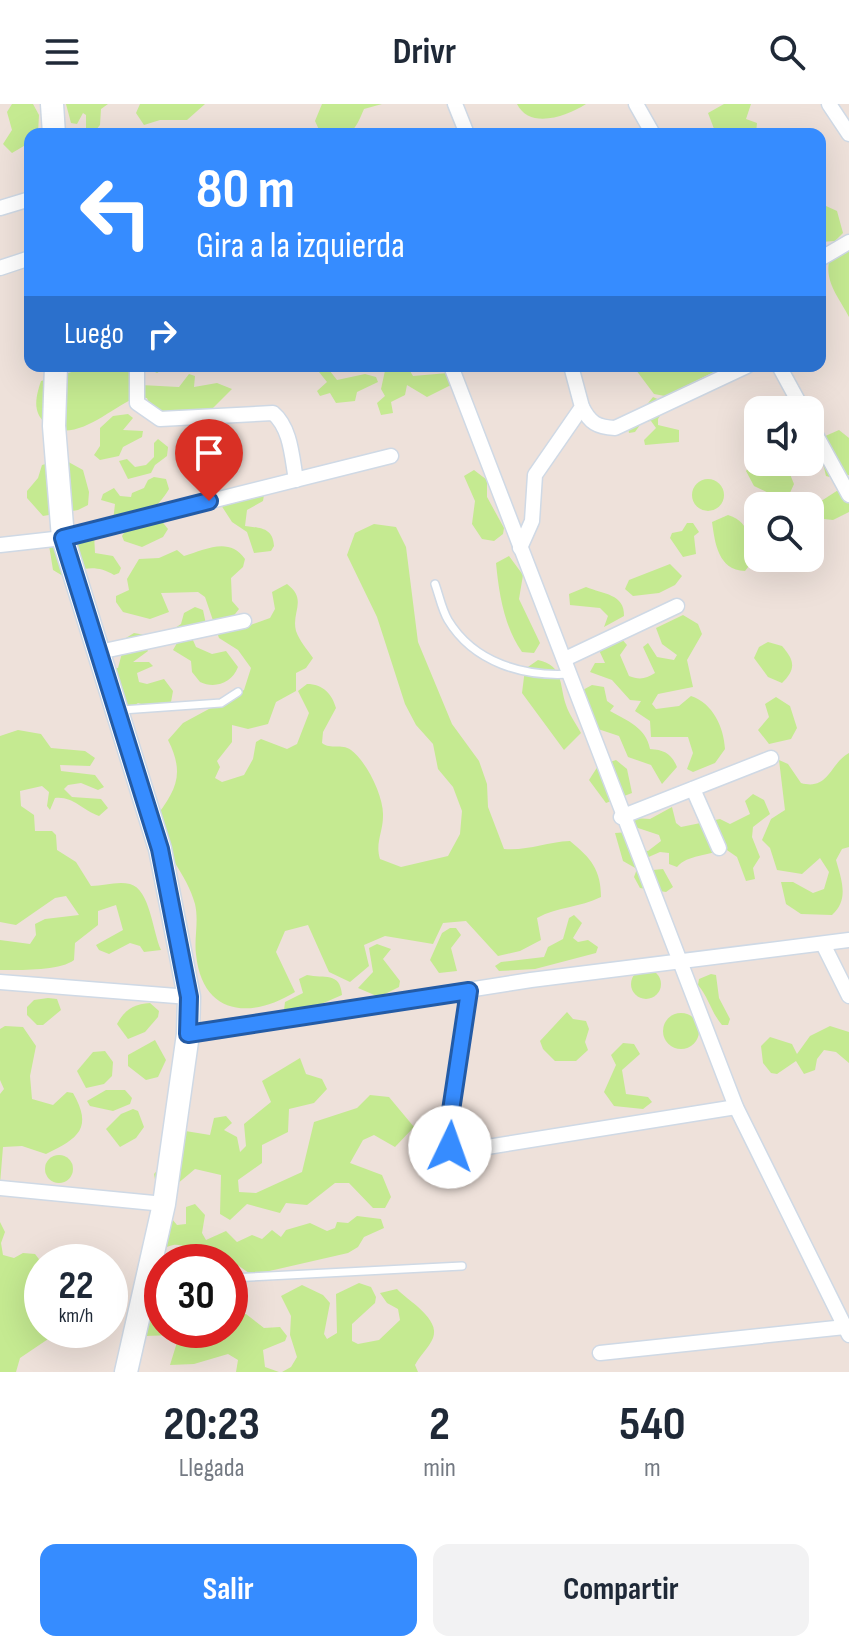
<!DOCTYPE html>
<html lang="es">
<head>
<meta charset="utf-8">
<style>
	:root { --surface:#fff; --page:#f2f2f3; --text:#1f2937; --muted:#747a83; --accent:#368cff }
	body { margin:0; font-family:"Sofia Sans Condensed",sans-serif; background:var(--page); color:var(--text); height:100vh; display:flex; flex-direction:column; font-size:30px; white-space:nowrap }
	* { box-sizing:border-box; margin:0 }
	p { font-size:26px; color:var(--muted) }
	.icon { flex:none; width:44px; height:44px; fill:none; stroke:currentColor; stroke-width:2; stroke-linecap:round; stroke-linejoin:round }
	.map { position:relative; height:1268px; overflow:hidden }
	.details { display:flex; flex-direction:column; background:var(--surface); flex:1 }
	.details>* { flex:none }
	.hud { position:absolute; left:24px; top:24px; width:802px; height:244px; border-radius:16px; box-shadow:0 8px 32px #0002; background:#368cff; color:#fff; overflow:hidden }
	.buttons { position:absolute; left:744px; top:292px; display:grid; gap:16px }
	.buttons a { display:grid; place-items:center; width:80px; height:80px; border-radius:16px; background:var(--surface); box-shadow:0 8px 32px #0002; font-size:40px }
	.speed { position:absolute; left:24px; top:1140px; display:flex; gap:16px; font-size:40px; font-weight:700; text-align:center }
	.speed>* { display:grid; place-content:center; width:104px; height:104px; border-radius:50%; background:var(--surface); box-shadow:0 8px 32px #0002; line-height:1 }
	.speed small { font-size:20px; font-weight:400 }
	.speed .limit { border:12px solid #d22; background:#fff; color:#111 }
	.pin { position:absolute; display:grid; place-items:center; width:68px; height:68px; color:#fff; margin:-82px -34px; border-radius:50% 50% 50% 0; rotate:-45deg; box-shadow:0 0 8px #0007 }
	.pin .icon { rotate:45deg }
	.me { position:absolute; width:88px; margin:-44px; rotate:3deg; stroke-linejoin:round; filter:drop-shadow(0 0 6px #0008) }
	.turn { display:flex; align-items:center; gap:28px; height:168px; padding:0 40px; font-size:36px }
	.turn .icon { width:104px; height:104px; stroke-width:2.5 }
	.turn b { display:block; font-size:56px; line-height:68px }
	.then { display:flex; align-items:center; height:76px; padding:0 40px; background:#0003; gap:16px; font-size:30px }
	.eta { display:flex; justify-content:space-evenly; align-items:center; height:136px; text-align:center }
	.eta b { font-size:48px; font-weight:700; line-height:56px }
	.button { display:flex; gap:16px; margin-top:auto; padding:16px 40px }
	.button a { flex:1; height:92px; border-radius:16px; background:var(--accent); color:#fff; font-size:32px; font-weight:700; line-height:92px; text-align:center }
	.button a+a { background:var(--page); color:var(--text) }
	header { display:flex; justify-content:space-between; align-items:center; height:104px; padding:0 40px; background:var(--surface); font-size:36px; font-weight:700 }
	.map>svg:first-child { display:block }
	.green { fill:#c5ea91 }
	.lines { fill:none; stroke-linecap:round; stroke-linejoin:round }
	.lane-casing { stroke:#cfd9e5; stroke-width:10 }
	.street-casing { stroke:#cfd9e5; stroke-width:17 }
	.secondary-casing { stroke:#cfd9e5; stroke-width:25 }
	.lane { stroke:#fff; stroke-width:7 }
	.street { stroke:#fff; stroke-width:14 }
	.secondary { stroke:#fff; stroke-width:22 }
	.route-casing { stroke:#235ba6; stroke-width:20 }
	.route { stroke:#368cff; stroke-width:14 }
</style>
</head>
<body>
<header><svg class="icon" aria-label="menu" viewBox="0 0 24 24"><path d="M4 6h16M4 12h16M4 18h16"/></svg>Drivr<svg class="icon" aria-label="search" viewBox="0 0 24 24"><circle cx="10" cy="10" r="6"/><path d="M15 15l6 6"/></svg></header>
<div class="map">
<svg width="849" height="1268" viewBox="0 0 849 1268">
	<rect width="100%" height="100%" fill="#eee1da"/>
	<!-- green -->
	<g class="green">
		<path d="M33 0 39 11 38 29 30 30 29 39 12 49 3 40 12 26 7 8 12 0Z"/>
		<path d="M66 0H108L101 5 100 21 95 27 86 24V11L83 9 77 20 71 19Z"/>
		<path d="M140 0H205L187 16H160L144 21 136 9Z"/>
		<path d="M322 0H382L364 5C352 33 352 30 321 30L315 17Z"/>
		<path d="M517 0H586C567 12 530 26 517 0Z"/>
		<path d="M724 0H751L746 15 757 19 756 29 716 30 708 9Z"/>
		<path d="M826 102 837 107 843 129 835 137 820 138V103Z"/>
		<path d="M849 147V213C840 195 825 179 829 158Z"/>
		<path d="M92 262H168L157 269 145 263 136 267 141 281 179 283 189 270 195 272 194 283 217 279 232 285 208 309 167 316 150 302 147 294 137 293C111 303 73 343 45 319 32 307 36 292 41 277Z"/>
		<path d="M326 262 337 276 365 270 376 273 378 278 357 288 355 297 336 299 330 289 320 292 317 287 327 278 319 268Z"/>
		<path d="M386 262H407L413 272 448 269 451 281 427 293 407 281 405 291 391 298 393 309 381 311 377 299 385 292 381 285Z"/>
		<path d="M633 262H726L665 292 654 290Z"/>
		<path d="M653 293 662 297 663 307 658 315V321L679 326V338L645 341 644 336 656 324 651 317 642 318 635 328 629 329 628 324Z"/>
		<path d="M128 310 133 314 123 326 143 327 142 333 123 343 119 352 100 356 94 351 100 342V324L113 312Z"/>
		<path d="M839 326 849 334V371L837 375 826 372 819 343 823 333Z"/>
		<path d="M158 335 168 343 167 352 155 361 151 369 128 375 119 357 127 355 135 363 146 361 154 353V339Z"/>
		<path d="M758 348V358H785L794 380 789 391 777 393 754 382 746 367Z"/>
		<path d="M63 355 83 366 89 388 88 401 78 406 43 412 27 394V387L38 374 42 361Z"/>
		<path d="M474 366 487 376V393L504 424 503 430 494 437 482 435 472 420 475 397 464 372Z"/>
		<path d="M154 373 166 375 169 385C154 410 140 412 113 417L115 400 101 396 103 390 114 384 120 392 131 393 132 389 144 384 148 376Z"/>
		<circle cx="708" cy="391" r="16"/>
		<path d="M849 379V408L833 416 815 414 812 403Z"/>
		<path d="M258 389 264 391 263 397 247 406 245 422C261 424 273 424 274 442L271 447 254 449 247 428 232 418 221 401Z"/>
		<path d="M728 411C755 420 744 438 752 458L745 467C718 466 715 439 712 418Z"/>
		<path d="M160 415 168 425 163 433 142 443 124 437 122 432 127 424Z"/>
		<path d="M687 419H693L699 428 694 432 696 450 683 453 670 434 672 429 682 427Z"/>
		<path d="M374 420 396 423 406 443 418 538 452 620 479 657 487 680 488 703 504 745C528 747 546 738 570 737 591 754 601 766 601 793 579 804 559 802 537 814L541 836 520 847 498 852 466 817 443 819 433 840 385 832 364 841 369 862 350 878 329 868 308 821 285 827 276 848 295 888C250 916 202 911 196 850 194 834 199 817 195 800 187 770 163 747 153 717 175 687 186 672 168 636L183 619 244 586 251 564 238 546 219 534 205 493 198 488 161 489 169 508 150 515 123 508 116 498V492L129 486 127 475 139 455 159 454 177 446 184 452C205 446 229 432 245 455L243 463 231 474 232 497 239 505 232 514 242 524 270 514 275 505 272 488 287 480C308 496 291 508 296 527 300 538 307 545 313 554L306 564 296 569V587L276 598 268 620 248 625 232 621V638L217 657 220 663 215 674 222 678 244 671 253 655 256 638 261 635 287 645 297 640 309 609 298 587 307 580C323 580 332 590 336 604L323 628 322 639C331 646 341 639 351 646 367 658 384 693 383 712 383 728 375 739 380 755L401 763 448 752 460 730 462 707 453 683 438 665 433 640 416 621 405 600 377 513 347 451 355 429Z"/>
		<path d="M94 430 95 449 113 452 121 464 119 469 114 471C96 460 82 464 63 472L53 466 48 435Z"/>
		<path d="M509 452 523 471 519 495 540 539 534 549 522 548C504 522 499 490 496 459Z"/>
		<path d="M670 460 682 472 675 481 659 489 633 492 625 485 629 476Z"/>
		<path d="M586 483C603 490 625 490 624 512L604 523 608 512 600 504 570 501 569 490Z"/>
		<path d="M195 503 203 506 206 520 192 534 196 543 212 550 226 547 238 563C232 579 215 585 200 578L192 568 191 557 173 546 177 539 172 526 181 520 184 509Z"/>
		<path d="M683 511 698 520 702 530 687 556 693 583 658 590 652 600 656 605 679 602 691 592C713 599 724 624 725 645L715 659 693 668 687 665 693 649 688 633H651L650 617 635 607 641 597 630 596 612 576 590 568 595 559H605L598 544 620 533 627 541 620 551 629 572C639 576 646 575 655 569L643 543 648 539 657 553 674 556 677 551 662 540 656 524Z"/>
		<path d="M134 529 151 532 145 542 148 547 133 558H149L153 562 137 569 139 578 147 580 164 575 173 587 171 598 157 605 138 599 128 606 101 573 113 564H118L126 534Z"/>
		<path d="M768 538 782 542C795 557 796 565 782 579L768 573 754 554 759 543Z"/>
		<path d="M538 556C564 562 559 580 566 601 569 610 576 620 581 629L564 646 522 589 525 565Z"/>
		<path d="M592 581 604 583 607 597 614 602 610 607C627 617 646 623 650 645 664 646 671 649 677 663L662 680 651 661 628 653 619 632 595 624 581 587Z"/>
		<path d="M776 593 790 602 797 624 791 635 769 640 758 626 769 613 765 600Z"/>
		<path d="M18 626 41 630 51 644 85 647 95 654 90 662 60 661 61 667 95 671 104 683 98 686 81 679 68 681 64 685 72 693 101 695 108 704 99 712C82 706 73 692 55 694L50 706 47 702 49 688 42 682 20 687 21 702 34 711 35 727H52L56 731 57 746 76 758 91 782C104 782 117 777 130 780 150 785 153 829 161 846L144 848 140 842 130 839 109 850 99 846 96 841 123 826 116 801 98 807V821L75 839 74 856C60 867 19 866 0 866V836L30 840 36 831 35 820 45 815 79 811 66 792 55 794 16 821 0 818V632Z"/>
		<path d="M849 649V743L842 745 836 756C842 777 849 796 832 811L801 810 786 800 781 778H793L813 789 824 785 829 768 820 754 802 770 777 766 770 744 762 736 771 715 785 706 779 656 788 660 801 679C829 687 830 659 849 649Z"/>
		<path d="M616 656 627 665 632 689 606 699 589 676 598 662Z"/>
		<path d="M753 690 764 696 770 710 753 723 752 733 760 753 753 764 755 775 746 777 737 753 724 744C708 753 688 750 677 763L669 760V749L660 748 644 755 653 766 663 765 673 783 666 788 640 784 634 773 637 765 623 757 615 729 629 728 642 746 648 747 661 737 659 731 626 720 634 714 650 715 672 703 676 719 681 723 720 715 730 720 750 710 745 697Z"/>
		<path d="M574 811 582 819 573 834 578 838 588 836 598 843 596 849 535 865 499 867 495 862 501 858 544 853 548 843 563 835 569 814Z"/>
		<path d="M450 824H456L461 831 451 844 457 867 439 869 430 856 442 829Z"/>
		<path d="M377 840 391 845 383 855 400 877 399 883 379 893 358 884 373 868 369 844Z"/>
		<circle cx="646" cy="880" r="15"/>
		<path d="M711 870 716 871 719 894 730 915 728 921H722C711 908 709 894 698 881L699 875Z"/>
		<path d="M307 871C324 875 340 867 342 891L312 904 284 906 285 898 303 889 299 875Z"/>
		<path d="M48 894 57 895 61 906 43 921H37L27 911V903L34 896Z"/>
		<path d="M150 899 159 907 158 913 145 928 128 935 117 920C125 905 134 900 150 899Z"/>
		<path d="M567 908 573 915 586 917 589 925 585 938 588 946 576 957H555L543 945 540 937Z"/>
		<circle cx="681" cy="927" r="18"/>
		<path d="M5 922 23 923 36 942 30 972 32 995 53 1001 67 988 73 989C93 1024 79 1034 46 1050L22 1042 3 1043 0 1080V990L4 985 0 976V925Z"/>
		<path d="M830 922 849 928V959L836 948 824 946 817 955 815 966 804 970 796 957 777 970 771 969 763 959 761 942 770 933 792 940 797 950 810 932Z"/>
		<path d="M155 936 166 956 158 973 146 976 128 962V951Z"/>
		<path d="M623 939 634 940 640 950 622 966 626 990 648 993 652 998 643 1005 614 1002 604 988 616 961 611 951Z"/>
		<path d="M105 947 113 958 112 972 104 980 86 984 77 967 93 948Z"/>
		<path d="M300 954 306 970 322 975 327 985 314 999 289 1005 288 1028 262 1041V1059L238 1076 239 1088 256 1089 302 1068 314 1018 357 1004 370 991 389 993 414 1023 395 1043 374 1031 363 1036 350 1059 382 1071 391 1093 385 1104H373L349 1079H335L307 1101 286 1099 280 1109 247 1100 230 1116 220 1110 221 1071 195 1065 170 1086 156 1081 154 1070 170 1052 173 1025 210 1031 214 1014 226 1012 232 1019 224 1026 237 1033 240 1048 246 1042 244 1020 271 998 262 977Z"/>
		<path d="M106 986H125L132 994 130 1000 113 1007 90 1002 87 997Z"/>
		<path d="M133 1005 138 1007 144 1023 136 1034 120 1043 106 1025 121 1010Z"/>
		<circle cx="59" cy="1065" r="14"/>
		<path d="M195 1100 205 1111 202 1129 206 1136 226 1127 237 1138 252 1131 262 1135 272 1126 281 1133 286 1126 310 1119 327 1127 335 1124 337 1118 348 1119 357 1112 381 1115 384 1124 364 1133 358 1143 348 1149 252 1171 233 1158H197V1151C181 1138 175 1138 158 1147L172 1115 177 1121 186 1120V1103Z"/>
		<path d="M0 1118 5 1128 1 1139 3 1151 14 1154 23 1149 35 1150 42 1159V1200L39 1202 42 1226 60 1227 20 1254 16 1268H0Z"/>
		<path d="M359 1179 371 1183 376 1193 375 1199 352 1220V1237L358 1240 379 1236 400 1216 398 1205 387 1199 380 1189 397 1185C407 1196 441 1215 433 1234 429 1244 420 1251 415 1261L418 1268H282L291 1263 297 1253 290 1231 291 1212 281 1192 302 1181 323 1191 330 1199 324 1230 327 1235 337 1229 336 1190Z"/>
		<path d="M162 1199V1226H195L193 1235 201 1242 224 1236 223 1226H230V1211L246 1210 264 1224 280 1223 287 1232 285 1237 263 1246 265 1263 279 1268H236L238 1256 228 1250 194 1260 170 1261 178 1235 174 1231 145 1232 144 1207Z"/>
	</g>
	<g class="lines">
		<defs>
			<g id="lane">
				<path d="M435 480C439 491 442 506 448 516 474 559 524 573 570 570"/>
				<path d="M122 606 221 599 238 588"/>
				<path d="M230 1174 462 1162"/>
			</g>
			<g id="street">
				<path d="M455 0 467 30"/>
				<path d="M636 0 653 30"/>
				<path d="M829 0 849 30"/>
				<path d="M0 104 30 95"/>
				<path d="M820 155 849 138"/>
				<path d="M0 164 30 154"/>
				<path d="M137 262V299L160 315 273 309C291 324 292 354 296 376"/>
				<path d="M451 262 736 1003 849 1231"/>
				<path d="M779 262 803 306"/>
				<path d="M582 303C590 319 597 323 615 324L747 262"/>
				<path d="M810 320 849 391"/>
				<path d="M0 441 63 434 391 352"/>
				<path d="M520 444 532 417 535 371 582 303 571 262"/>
				<path d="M99 548 244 517"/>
				<path d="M565 555 677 502"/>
				<path d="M693 685 719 744"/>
				<path d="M621 713 771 654"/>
				<path d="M823 840 849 892"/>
				<path d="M0 878 189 893"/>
				<path d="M469 887 447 1033 450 1043 456 1048 736 1003"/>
				<path d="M188 930 531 876 849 836"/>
				<path d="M0 1084 164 1100"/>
				<path d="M600 1249 845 1223"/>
			</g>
			<g id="secondary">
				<path d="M52 0 54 30"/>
				<path d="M56 262 54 322 63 434 160 745 189 893 188 930 164 1100 126 1268"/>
			</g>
		</defs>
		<!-- lane casing -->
		<use href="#lane" class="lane-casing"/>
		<!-- street casing -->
		<use href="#street" class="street-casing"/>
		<!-- secondary casing -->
		<use href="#secondary" class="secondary-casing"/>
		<!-- lane -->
		<use href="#lane" class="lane"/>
		<!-- street -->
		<use href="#street" class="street"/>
		<!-- secondary -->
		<use href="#secondary" class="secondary"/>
	</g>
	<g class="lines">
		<defs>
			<path id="route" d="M209 397 63 434 160 745 189 893 188 930 469 887 447 1033 450 1043"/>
		</defs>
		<!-- route casing -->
		<use href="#route" class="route-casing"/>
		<!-- route -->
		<use href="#route" class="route"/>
	</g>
</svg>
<div class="buttons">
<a><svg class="icon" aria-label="sound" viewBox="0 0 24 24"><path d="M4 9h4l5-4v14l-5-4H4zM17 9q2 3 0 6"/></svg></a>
<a><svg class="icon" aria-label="search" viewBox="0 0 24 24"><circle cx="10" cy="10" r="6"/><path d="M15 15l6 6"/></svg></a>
</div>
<div class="speed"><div>22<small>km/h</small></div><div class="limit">30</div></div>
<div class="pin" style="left:209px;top:397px;background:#d93025"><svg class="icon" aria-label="arrive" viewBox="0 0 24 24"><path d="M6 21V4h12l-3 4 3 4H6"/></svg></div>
<svg class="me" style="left:450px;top:1043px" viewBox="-20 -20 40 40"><circle r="19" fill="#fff"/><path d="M0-13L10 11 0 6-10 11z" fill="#368cff"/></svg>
<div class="hud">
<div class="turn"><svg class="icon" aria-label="left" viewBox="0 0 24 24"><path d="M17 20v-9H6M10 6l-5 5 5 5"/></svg><div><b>80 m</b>Gira a la izquierda</div></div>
<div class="then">Luego<svg class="icon" aria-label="right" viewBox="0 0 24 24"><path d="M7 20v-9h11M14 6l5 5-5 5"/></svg></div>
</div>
</div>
<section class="details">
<div class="eta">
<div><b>20:23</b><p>Llegada</p></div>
<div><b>2</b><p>min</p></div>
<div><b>540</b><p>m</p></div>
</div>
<div class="button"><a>Salir</a><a>Compartir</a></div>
</section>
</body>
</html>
